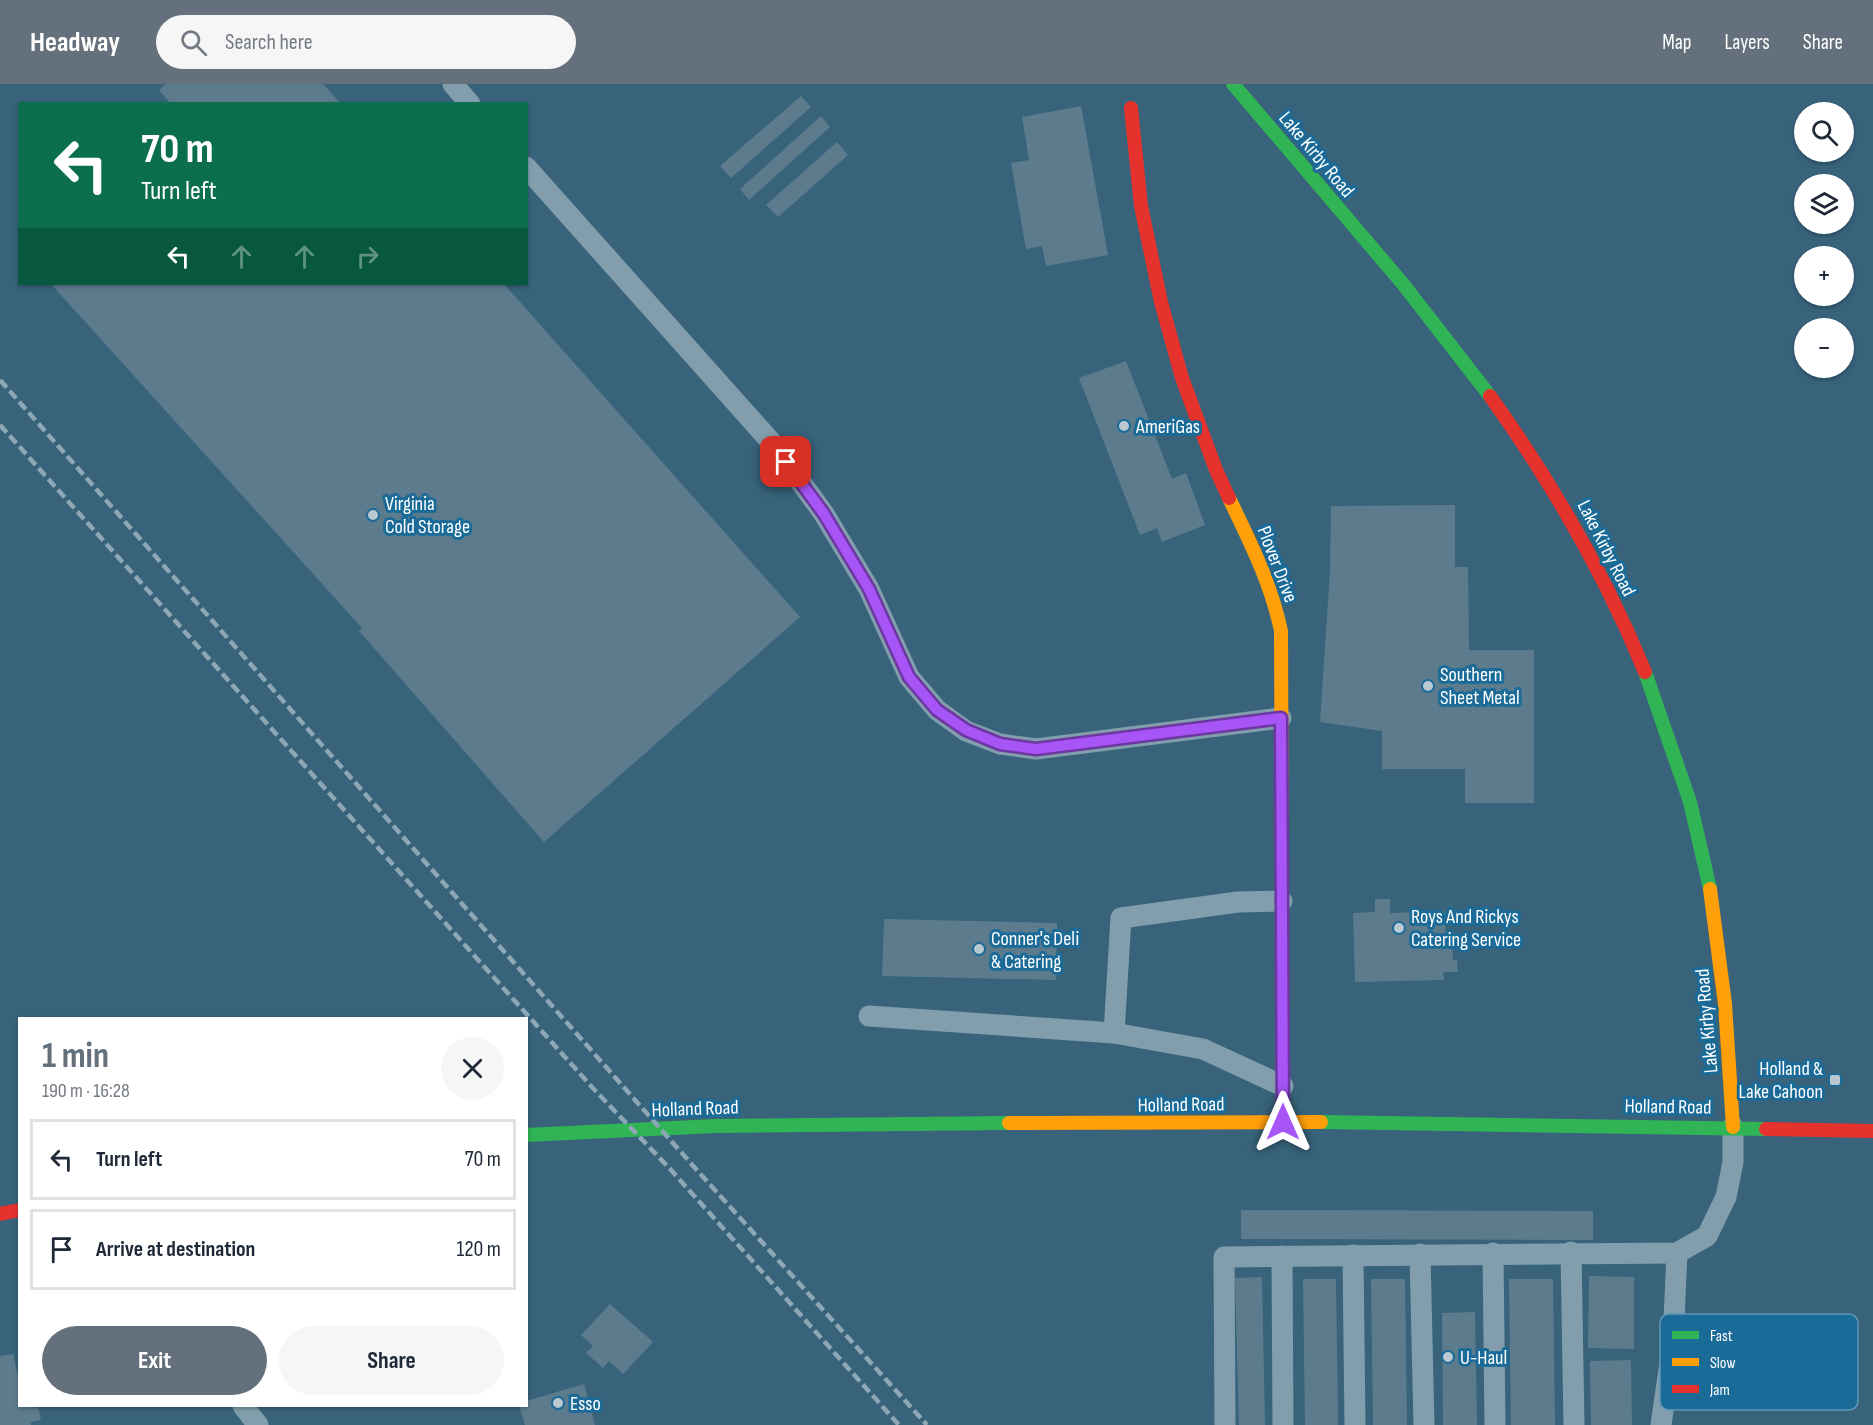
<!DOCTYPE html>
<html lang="en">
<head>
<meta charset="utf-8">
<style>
	:root { --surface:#fff; --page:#f6f6f7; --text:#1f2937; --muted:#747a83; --line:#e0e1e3; --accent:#64717c }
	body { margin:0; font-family:"Sofia Sans Condensed",sans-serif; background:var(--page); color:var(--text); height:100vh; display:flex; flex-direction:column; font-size:22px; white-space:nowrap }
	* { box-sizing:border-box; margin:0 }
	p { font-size:20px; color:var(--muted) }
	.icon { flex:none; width:33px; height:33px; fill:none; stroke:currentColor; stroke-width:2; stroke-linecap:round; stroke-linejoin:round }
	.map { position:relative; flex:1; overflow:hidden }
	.details { position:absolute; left:18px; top:933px; width:510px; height:390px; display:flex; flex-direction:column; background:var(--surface); border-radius:0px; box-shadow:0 2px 4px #0004 }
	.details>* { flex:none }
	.banner { position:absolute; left:18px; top:18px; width:510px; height:183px; border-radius:0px; box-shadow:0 2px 4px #0004; background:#0b6e4f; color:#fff; overflow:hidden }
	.tools { position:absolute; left:1794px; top:18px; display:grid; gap:12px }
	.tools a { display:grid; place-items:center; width:60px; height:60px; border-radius:50%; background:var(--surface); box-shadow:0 2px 4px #0004; font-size:30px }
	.pin { position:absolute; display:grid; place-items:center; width:51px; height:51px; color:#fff; margin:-26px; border-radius:12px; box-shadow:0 3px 9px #0006 }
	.me { position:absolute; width:66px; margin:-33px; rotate:0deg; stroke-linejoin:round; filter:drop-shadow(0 0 4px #0008) }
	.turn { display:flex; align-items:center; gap:21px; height:126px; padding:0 24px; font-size:27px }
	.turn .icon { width:78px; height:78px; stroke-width:2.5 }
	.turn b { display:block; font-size:42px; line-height:51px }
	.lanes { display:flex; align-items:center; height:57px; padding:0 24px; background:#0003; justify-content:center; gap:30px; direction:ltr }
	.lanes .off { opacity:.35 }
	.round { display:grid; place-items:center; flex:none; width:63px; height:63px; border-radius:32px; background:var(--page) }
	.headline { display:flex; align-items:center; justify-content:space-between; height:102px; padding:0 24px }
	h1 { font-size:36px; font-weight:700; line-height:45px; color:var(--accent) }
	.button { display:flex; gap:12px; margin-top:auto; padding:12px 24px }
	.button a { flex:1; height:69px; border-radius:36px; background:var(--accent); color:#fff; font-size:24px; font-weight:700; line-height:69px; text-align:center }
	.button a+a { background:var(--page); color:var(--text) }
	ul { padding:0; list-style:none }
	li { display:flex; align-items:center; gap:18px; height:81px; margin:0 12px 9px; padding:0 12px; border:3px solid var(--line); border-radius:0px }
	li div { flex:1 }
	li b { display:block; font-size:22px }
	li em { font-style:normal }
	header { display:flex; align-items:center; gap:36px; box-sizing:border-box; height:84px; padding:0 30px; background:var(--accent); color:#fff }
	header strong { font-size:28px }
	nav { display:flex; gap:33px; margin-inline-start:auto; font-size:21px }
	.search { width:420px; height:54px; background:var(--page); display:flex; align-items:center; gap:15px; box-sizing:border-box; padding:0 21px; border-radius:33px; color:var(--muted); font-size:22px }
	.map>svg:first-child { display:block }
	.building { fill:#5c7c8e }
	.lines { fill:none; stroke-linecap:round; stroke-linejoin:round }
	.lane { stroke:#829ead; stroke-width:21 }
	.fast { stroke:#30b455; stroke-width:14 }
	.slow { stroke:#ff9f0a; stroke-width:14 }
	.jam { stroke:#e5322d; stroke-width:14 }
	.rail { stroke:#8da7b5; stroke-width:4.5; stroke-dasharray:10 4.5; stroke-linecap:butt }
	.route-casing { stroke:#6d37a1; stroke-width:15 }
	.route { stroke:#a855f7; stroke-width:10 }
	.poi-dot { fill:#b9c8d1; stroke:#1b6b98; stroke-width:2 }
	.labels { text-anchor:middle; stroke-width:6; stroke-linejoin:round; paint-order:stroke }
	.street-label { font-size:20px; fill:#fff; stroke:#1b6b98 }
	.poi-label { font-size:20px; fill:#fff; stroke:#1b6b98; text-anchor:start }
	.key { fill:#1b6b98; stroke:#5f97b7; stroke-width:1.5 }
	.key-label { font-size:16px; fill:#fff }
</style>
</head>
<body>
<header>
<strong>Headway</strong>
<div class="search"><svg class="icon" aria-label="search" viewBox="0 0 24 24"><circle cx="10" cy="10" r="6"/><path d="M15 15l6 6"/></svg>Search here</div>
<nav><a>Map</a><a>Layers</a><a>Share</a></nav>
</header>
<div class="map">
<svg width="1873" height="1341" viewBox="0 0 1873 1341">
	<rect width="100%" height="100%" fill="#38637b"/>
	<!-- building -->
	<g class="building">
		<path d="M166 0H323L341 20H171L159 6Z"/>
		<path d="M801 12 811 23 731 94 720 82Z"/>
		<path d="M1081 22 1108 171 1046 182 1042 162 1026 165 1011 79 1029 76 1022 33Z"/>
		<path d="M821 32 830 43 749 116 740 105Z"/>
		<path d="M837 58 848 71 778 133 766 121Z"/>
		<path d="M51 200H504L800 533 544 758 359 547 362 544Z"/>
		<path d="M1126 277 1172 395 1186 389 1205 441 1162 458 1157 444 1140 451 1079 294Z"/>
		<path d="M1455 421V483H1468L1469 566H1534V719H1465V685H1382V647L1320 638 1330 487 1331 422Z"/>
		<path d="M1375 815H1390V829L1445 827 1446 858H1452L1453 876H1457L1458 888H1443L1444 896 1355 898 1353 829 1375 828Z"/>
		<path d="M884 835 1057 839 1056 896 882 892Z"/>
		<path d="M1241 1126 1593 1127V1156L1241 1155Z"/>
		<path d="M1589 1192 1634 1193V1265L1588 1264Z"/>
		<path d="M1262 1193 1265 1341H1239L1235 1194Z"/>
		<path d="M1303 1195H1336L1338 1341H1305Z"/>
		<path d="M1371 1195H1405L1407 1341H1373Z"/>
		<path d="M1509 1195H1553L1555 1341H1511Z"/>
		<path d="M610 1220 653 1258 623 1290 609 1277 603 1284 586 1269 593 1262 581 1251Z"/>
		<path d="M1475 1228 1477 1341H1443L1442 1229Z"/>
		<path d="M13 1270 20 1301V1322H38L41 1336 31 1338V1341H0V1272Z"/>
		<path d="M1631 1276 1632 1341H1591L1590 1277Z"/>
		<path d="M584 1300 595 1341H525L519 1322H526V1317Z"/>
	</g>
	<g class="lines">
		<!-- lane -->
		<g class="lane">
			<path d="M453 0 470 20"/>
			<path d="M526 83 773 360 824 430 869 505 909 593 937 626 966 647 1000 660 1036 665 1281 634"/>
			<path d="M869 932 1114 949 1203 965 1283 1002"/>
			<path d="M1114 949 1121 834 1238 818 1282 817"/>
			<path d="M1571 1168 1574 1341"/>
			<path d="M1493 1169 1495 1341"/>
			<path d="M1420 1170 1424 1341"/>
			<path d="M1353 1171 1355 1341"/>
			<path d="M1282 1172 1283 1341"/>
			<path d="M243 1322 258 1341"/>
			<path d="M1225 1341 1224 1173 1677 1169 1707 1152 1726 1113 1733 1078V1043"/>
			<path d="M1661 1341 1673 1258 1677 1169"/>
		</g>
		<!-- fast -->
		<g class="fast">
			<path d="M1233 0 1403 200 1490 312"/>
			<path d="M1645 588 1690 718 1710 805"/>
			<path d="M1282 803 1283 1038"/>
			<path d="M1321 1038 1766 1045"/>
			<path d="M526 1051 716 1042 1009 1039"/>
		</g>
		<!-- slow -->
		<g class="slow">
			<path d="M1229 414C1250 458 1271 499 1281 547L1282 803"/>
			<path d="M1710 805 1725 920 1733 1043"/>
			<path d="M1009 1039 1321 1038"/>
		</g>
		<!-- jam -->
		<g class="jam">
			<path d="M1131 24 1141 122 1161 218 1182 294 1216 386 1229 414"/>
			<path d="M1490 312C1553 400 1604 488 1645 588"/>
			<path d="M1766 1045 1873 1047"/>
			<path d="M0 1130 20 1126"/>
		</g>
		<!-- rail -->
		<g class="rail">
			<path d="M0 296 695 1084 927 1341"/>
			<path d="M0 341 590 1001 671 1086 899 1341"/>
		</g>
	</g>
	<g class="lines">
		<defs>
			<path id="route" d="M786 378 824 430 869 505 909 593 937 626 966 646 1000 660 1036 665 1281 634 1283 1038"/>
		</defs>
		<!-- route casing -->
		<use href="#route" class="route-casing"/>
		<!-- route -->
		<use href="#route" class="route"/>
	</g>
	<!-- markers -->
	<g class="poi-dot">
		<circle cx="1124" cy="342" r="6"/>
		<circle cx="373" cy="431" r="6"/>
		<circle cx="1428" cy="602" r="6"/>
		<circle cx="1399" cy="844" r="6"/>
		<circle cx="979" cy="865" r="6"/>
		<rect x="1829" y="990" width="12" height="12" rx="3"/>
		<circle cx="1448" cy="1273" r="6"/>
		<circle cx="558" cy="1319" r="6"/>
	</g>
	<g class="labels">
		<!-- street labels -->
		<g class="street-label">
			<text transform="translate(1317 70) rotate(50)" y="7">Lake Kirby Road</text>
			<text transform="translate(1607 464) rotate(63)" y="7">Lake Kirby Road</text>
			<text transform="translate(1278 480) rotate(69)" y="7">Plover Drive</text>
			<text transform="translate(1706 937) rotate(-95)" y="7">Lake Kirby Road</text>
			<text transform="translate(1181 1020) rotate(-1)" y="7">Holland Road</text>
			<text transform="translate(1668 1022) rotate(1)" y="7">Holland Road</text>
			<text transform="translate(695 1024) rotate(-2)" y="7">Holland Road</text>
		</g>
		<!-- poi labels -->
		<g class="poi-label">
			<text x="1136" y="349">AmeriGas</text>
			<text x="385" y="426">Virginia<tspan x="385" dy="23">Cold Storage</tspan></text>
			<text x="1440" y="597">Southern<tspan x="1440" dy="23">Sheet Metal</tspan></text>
			<text x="1411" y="839">Roys And Rickys<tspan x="1411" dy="23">Catering Service</tspan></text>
			<text x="991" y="861">Conner's Deli<tspan x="991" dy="23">&amp; Catering</tspan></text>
			<text x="1823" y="991" text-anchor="end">Holland &amp;<tspan x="1823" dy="23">Lake Cahoon</tspan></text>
			<text x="1460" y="1280">U-Haul</text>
			<text x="570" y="1326">Esso</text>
		</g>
	</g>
	<!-- legend -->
	<rect x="1660" y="1230" width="198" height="96" rx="9" class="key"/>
	<rect x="1672" y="1247" width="27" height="8" fill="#30b455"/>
	<rect x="1672" y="1274" width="27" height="8" fill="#ff9f0a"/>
	<rect x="1672" y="1301" width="27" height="8" fill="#e5322d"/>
	<g class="key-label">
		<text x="1710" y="1257">Fast</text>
		<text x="1710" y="1284">Slow</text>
		<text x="1710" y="1311">Jam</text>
	</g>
</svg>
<div class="tools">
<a><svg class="icon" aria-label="search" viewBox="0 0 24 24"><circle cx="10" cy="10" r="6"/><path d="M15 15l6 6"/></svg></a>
<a><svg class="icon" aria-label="layers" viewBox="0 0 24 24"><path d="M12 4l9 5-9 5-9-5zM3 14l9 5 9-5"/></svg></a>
<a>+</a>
<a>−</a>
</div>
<div class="pin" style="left:786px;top:378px;background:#d93025"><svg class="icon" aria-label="arrive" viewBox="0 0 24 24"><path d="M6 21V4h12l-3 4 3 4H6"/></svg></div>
<svg class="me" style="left:1283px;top:1038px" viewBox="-20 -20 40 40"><path d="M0-17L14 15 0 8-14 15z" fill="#a855f7" stroke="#fff" stroke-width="4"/></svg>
<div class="banner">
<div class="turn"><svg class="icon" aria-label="left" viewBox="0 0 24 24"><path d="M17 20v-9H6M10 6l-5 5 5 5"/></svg><div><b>70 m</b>Turn left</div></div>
<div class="lanes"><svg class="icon" aria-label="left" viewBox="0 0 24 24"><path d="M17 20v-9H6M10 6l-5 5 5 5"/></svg><svg class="icon off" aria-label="ahead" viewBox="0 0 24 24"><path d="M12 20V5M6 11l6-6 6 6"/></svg><svg class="icon off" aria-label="ahead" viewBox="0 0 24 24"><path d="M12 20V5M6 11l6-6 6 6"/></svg><svg class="icon off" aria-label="right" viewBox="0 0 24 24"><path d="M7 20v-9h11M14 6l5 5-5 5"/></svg></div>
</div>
<section class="details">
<div class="headline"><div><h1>1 min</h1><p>190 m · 16:28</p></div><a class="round"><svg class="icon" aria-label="close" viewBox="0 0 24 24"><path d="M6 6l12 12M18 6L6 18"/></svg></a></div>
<ul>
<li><svg class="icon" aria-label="left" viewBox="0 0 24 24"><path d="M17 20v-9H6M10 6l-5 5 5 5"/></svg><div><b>Turn left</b></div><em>70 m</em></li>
<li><svg class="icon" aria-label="arrive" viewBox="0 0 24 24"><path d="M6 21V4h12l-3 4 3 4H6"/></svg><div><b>Arrive at destination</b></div><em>120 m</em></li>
</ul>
<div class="button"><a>Exit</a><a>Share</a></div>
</section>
</div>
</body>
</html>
